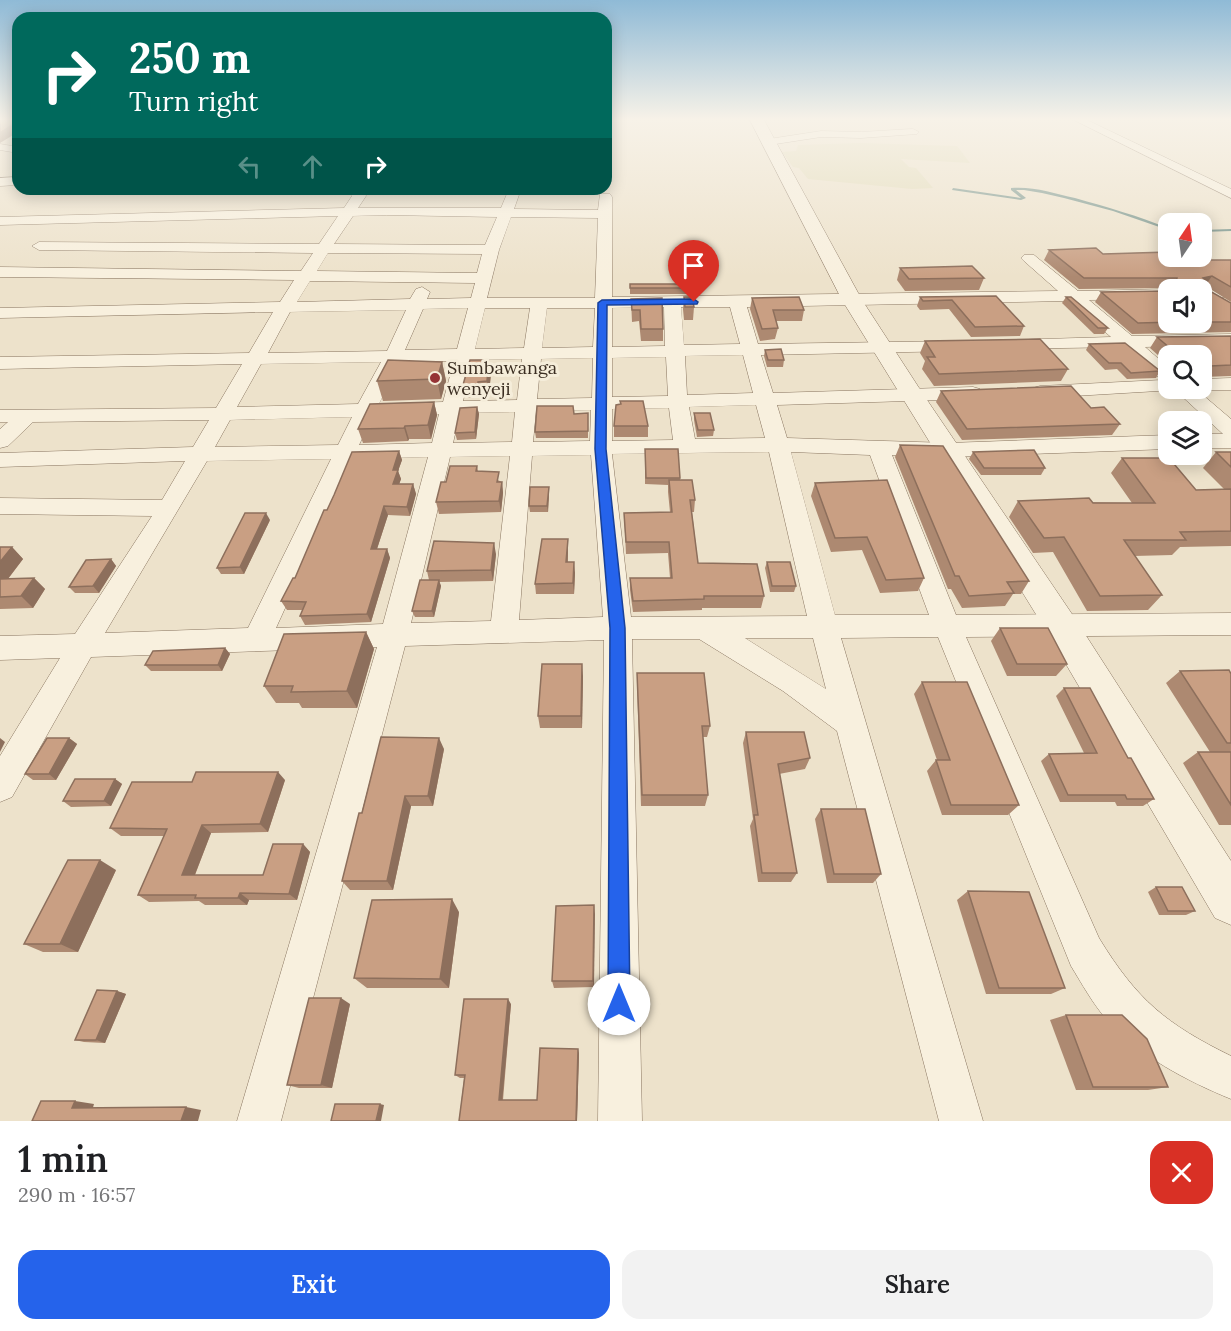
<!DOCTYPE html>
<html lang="en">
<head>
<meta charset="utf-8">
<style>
	:root { --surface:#fff; --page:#f2f2f2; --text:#202124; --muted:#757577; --accent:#2563eb }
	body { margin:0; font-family:Lora,serif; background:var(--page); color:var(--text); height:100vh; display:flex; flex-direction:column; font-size:22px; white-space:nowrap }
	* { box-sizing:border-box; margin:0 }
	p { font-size:20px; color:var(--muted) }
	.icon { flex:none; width:33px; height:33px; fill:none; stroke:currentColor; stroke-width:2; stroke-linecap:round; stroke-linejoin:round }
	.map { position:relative; height:1121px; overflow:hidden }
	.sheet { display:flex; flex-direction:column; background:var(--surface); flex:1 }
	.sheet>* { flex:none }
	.top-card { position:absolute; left:12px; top:12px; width:600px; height:183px; border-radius:18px; box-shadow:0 3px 15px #0003; background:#00695c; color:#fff; overflow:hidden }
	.needle { width:39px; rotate:13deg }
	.tools { position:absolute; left:1158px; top:213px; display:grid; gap:12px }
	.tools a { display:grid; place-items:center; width:54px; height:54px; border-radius:12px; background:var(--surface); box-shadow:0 3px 15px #0003; font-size:30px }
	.pin { position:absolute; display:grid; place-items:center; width:51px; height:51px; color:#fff; margin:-62px -26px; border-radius:50% 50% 50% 0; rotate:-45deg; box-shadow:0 0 6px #0007 }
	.pin .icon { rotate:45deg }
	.me { position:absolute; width:66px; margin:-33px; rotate:0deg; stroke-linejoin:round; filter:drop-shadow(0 0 4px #0008) }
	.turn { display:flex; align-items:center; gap:21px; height:126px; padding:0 18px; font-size:27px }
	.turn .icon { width:78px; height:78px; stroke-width:2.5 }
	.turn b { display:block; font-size:42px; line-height:51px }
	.lanes { display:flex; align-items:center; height:57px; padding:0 18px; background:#0003; justify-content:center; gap:30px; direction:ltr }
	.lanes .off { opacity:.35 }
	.round { display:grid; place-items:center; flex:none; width:63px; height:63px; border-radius:18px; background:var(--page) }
	.summary { display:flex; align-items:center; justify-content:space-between; height:102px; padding:0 18px }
	h1 { font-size:36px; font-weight:600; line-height:45px }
	.action { display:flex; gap:12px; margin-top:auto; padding:12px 18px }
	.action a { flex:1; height:69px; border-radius:18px; background:var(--accent); color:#fff; font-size:24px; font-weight:600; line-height:69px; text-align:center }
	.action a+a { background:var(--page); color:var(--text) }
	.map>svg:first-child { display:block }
	.farmland { fill:#e2dbb8 }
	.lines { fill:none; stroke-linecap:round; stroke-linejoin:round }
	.stream { fill:#729088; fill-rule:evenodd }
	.minor-casing { stroke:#897560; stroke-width:1 }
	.tertiary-casing { stroke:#897560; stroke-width:1 }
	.minor { fill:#f8f0de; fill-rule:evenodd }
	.tertiary { fill:#f8f0de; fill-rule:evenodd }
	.wall { fill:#ad8971 }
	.shaded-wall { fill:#8d6f5c }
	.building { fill:#c99f83; stroke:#8d6f5c; stroke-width:1.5 }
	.route { fill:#2563eb; stroke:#184099; stroke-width:1.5 }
	.poi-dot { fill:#953335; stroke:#f5edda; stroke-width:2 }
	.labels { text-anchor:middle; stroke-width:6; stroke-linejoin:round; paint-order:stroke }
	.far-poi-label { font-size:18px; fill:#3b2e22; stroke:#f5edda; text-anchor:start }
</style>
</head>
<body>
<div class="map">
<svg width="1231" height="1121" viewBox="0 0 1231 1121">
	<rect width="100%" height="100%" fill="#ede2cb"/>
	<!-- farmland -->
	<path class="farmland" d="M860 143 957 146 970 163 901 159 909 167 916 168 933 188 912 189 808 179 799 168 793 167 782 152 796 151 798 145Z"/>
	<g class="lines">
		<!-- stream -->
		<g class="stream">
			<path d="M953 188 1021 198 1011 190V188C1032 186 1054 193 1075 198 1107 207 1138 216 1168 228V230L1113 211 1064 198 1042 193 1024 190H1016L1026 198 1021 200 952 190Z"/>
			<path d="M1231 229V231L1202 232V230Z"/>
		</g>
		<defs>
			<g id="minor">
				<path d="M1074 120H1087L1231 189V198Z"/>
				<path d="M913 129 919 132 917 134 861 138 821 137 769 145 763 142 769 139 821 131 861 132Z"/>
				<path d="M0 144 18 147V153L0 150Z"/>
				<path d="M18 177V185L0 186V178Z"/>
				<path d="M352 189H364L366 196 358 208H501L509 189H521L514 209 598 210 600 194H610L612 197V297L1058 291 1024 261 1021 258 1024 255H1034L1078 291 1168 289 1170 290 1168 299 1089 300 1132 336 1231 334V344L1145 347 1168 367V388H1202V379L1231 378V390H1197L1231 419V448H1202V434H1223L1175 390 1040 398 1033 396 1030 392 1033 388 1040 386 1162 380 1123 347 1005 349 1002 345 1005 341 1011 340 1111 337 1069 301 747 307 758 344 957 341 963 342 966 346 963 350 957 351 761 355 773 393 973 387 980 389 983 393 980 397 973 399 777 405 787 438 949 443 1168 435V449L949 457 892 455 956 615 1231 613V635L966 637 1099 938C1137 1000 1166 1024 1231 1056V1099C1187 1081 1139 1056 1107 1020 1093 1004 1082 984 1071 966L938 637 841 638 983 1121H939L837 731 783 691 699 639H632L642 1121H598L604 640 405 646 281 1121H237L377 647 91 657 12 797 0 802V756L60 658 0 660V636L75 634 152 516 0 514V498L162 500 185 461 0 467V453L193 447 209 420 33 422 8 446 0 448V429L8 422H0V410L216 408 242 364 0 369V357L249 353 273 312 0 318V308L280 302 294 280 0 277V267L301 271 313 253 39 250 32 246 39 242 319 244 338 216 0 225V217L344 208 352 196ZM387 215 497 217 485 245 334 244 353 216ZM511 217 598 218 595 298H487L499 250ZM328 253 482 254 477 273 317 271ZM310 281 475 283 471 298 427 299 430 292 422 287 416 289 410 299 297 302ZM664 307 665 346 612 347V308ZM681 307H730L740 344 684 345ZM468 308 457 349 405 350 423 309ZM485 308H530L524 348 475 349ZM547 308H595L593 347 542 348ZM406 310 387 351 268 353 290 312ZM743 355 753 393 687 395 685 356ZM666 357 668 396 612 397V358ZM593 358 592 398 537 399 541 359ZM522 359 517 400 463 401 473 360ZM400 361H454L443 402 379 404ZM381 362 358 404 237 407 261 364ZM756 405 765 438 695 439 689 407ZM669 408 673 440 612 441V409ZM591 410 590 441 533 442 536 411ZM515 412 512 442 453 443 460 413ZM439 414 432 443 359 445 373 416ZM352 417 338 445 215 447 230 420ZM769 452 807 616 631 617 612 454ZM791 452 870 455 929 615H835ZM591 455 603 617 519 620 532 456ZM510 456 491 621 411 623 450 457ZM428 457 383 624 276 628 353 459ZM331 459 248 628 105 633 207 461ZM745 638H813L826 689Z"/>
				<path d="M1231 287V297L1202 298V290H1196Z"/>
			</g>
			<path id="tertiary" d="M750 120H764L862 300 923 394 1074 617 1231 861V925L1215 918 1050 637 842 300Z"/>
		</defs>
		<!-- minor casing -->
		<use href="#minor" class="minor-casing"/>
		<!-- tertiary casing -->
		<use href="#tertiary" class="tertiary-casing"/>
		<!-- minor -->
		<use href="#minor" class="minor"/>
		<!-- tertiary -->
		<use href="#tertiary" class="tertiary"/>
	</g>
	<!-- wall -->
	<g class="wall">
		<path d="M1162 248 1210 260H1231V302L1207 287 1208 290 1231 303V332L1132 334 1095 302 1101 292 1202 290H1171V288L1079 289 1044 260 1049 250 1103 254 1160 252Z"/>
		<path d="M900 268 984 278 979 290 905 291 897 280Z"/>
		<path d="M630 284 688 288V294H630Z"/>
		<path d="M996 296 1024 326 1020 336 971 337 949 309 920 310 917 306 920 297Z"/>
		<path d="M684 297 694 307 693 320H684L683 309Z"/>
		<path d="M1066 297 1108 328 1104 334H1094L1062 303Z"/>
		<path d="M752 298 804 310 802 321H776L778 328 775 339 760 341 750 309Z"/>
		<path d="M631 299 663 329V341H641L639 321 632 322Z"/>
		<path d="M1231 336V376L1202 377V356H1168V364L1150 348 1157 337Z"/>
		<path d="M925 341 1068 369 1061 381 934 386 922 369 925 361 920 353Z"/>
		<path d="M1089 344 1160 371 1156 378 1127 379 1117 369 1105 370 1086 350Z"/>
		<path d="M765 350 784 360 783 367H767L764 356Z"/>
		<path d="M442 362 446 381 441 399 383 401 377 381Z"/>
		<path d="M491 373 489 394 480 395V397L466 398 463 385Z"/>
		<path d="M941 391 1091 408 1120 424 1112 435 962 440 936 402Z"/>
		<path d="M434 402 437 415 431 439H409L408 441 363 443 358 429Z"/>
		<path d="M620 404 648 426V437H614V426Z"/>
		<path d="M477 407 479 414 476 439 457 440 455 433Z"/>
		<path d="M588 413V438H536L535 432Z"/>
		<path d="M694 413 714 430 713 436 697 437 694 420Z"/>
		<path d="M900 445 1029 581 1021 594H1013L1005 606 962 608 951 589H948L895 457Z"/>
		<path d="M645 449 680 478V480L695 500 694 512H692L698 563 764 596 761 608H702V610L633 612 630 590V578H670L668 553 626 554 624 513 670 512 668 492V485L645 484Z"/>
		<path d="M399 451 402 460 398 471 401 479 399 484H413L416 494 410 516 388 515 377 549H387L390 558 371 622 305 625 300 616 303 610H287L281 601 295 578 327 510Z"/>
		<path d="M973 452 1045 468 1041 475H981L969 459Z"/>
		<path d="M1216 452H1231V546L1180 547 1172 555 1134 556 1162 595 1148 610 1087 611 1053 552 1033 553 1009 517 1018 501 1132 503 1111 473 1122 458 1196 490 1224 489 1203 468Z"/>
		<path d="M477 466 478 471 502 482 503 493 501 512 439 514 436 502 446 482Z"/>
		<path d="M815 483 924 578 918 591 880 593 862 550 831 552 811 496Z"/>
		<path d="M549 493 548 512H530L529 506Z"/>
		<path d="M270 520 244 574H221L217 568Z"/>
		<path d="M568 539V562L575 573 574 594H536L535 584Z"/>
		<path d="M0 547H12L23 559 8 579 34 578 45 589 33 608 0 609Z"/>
		<path d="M496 554 493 581 439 582 441 586 434 617H415L412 611 429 580 427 571Z"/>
		<path d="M111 559 116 566 99 593H75L69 587Z"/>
		<path d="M767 562 796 586 794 592H770L765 568Z"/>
		<path d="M1000 628 1067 664 1056 676H1007L991 641Z"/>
		<path d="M366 632 374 649 357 708H302L299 703H276L264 686Z"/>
		<path d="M225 648 230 654 222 671H151L145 665Z"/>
		<path d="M1180 671 1231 674V825H1219L1183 763 1198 752H1210L1166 683Z"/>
		<path d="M637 673 710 726 707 737H703L708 795 705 806H641L637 685Z"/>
		<path d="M583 676 582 728H540L538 716Z"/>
		<path d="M922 682 1019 805 1008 815H942L927 771 936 760H937L914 694Z"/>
		<path d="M1064 688 1128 758 1154 799 1143 806H1117L1115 802H1060L1041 761 1049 754 1084 753 1056 696Z"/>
		<path d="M746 732 810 758 805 769 779 774 797 873 791 882H758L750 826 753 819 743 743Z"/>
		<path d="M69 738 77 744 56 780H33L25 774Z"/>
		<path d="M444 749 433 806H411L393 890H350L342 881 362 813Z"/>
		<path d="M115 779 122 784 111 806 71 807 63 801Z"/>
		<path d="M285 780 268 832 211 833 195 875H263L303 844 310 852 297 900H249L247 905H205L199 901 149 902 138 895 164 836H121L110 828Z"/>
		<path d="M821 809 881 874 873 883H827L815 819Z"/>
		<path d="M116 870 78 952H43L24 944Z"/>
		<path d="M1156 887 1195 911 1186 915H1159L1148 892Z"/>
		<path d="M968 891 1065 988 1051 994H986L957 900Z"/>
		<path d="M594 905V987L554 988 552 981Z"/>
		<path d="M459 912 449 988H367L354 978Z"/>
		<path d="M117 991 126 994 105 1043 84 1042 75 1040Z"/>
		<path d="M350 1004 332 1088H299L287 1085Z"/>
		<path d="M511 1004 503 1100H537L579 1053 577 1121H459L464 1078H460L455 1075Z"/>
		<path d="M1066 1015 1168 1087 1148 1090H1076L1050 1020Z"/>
	</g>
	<!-- shaded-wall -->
	<g class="shaded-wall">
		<path d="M18 121V132L0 143V133Z"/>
		<path d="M1212 276 1205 286 1203 278Z"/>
		<path d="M489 360 491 373 489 394 487 381Z"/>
		<path d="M442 362 446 381 441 399 437 379Z"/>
		<path d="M434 402 437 415 431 439 428 425Z"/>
		<path d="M477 407 479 414 476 439 475 432Z"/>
		<path d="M405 426 409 439 408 441 404 428Z"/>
		<path d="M399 451 402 460 398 471 401 479 396 493 393 484V470Z"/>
		<path d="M502 482 503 493 501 512 499 501Z"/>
		<path d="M413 484 416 494 410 516 407 507Z"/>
		<path d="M549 487V493L548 512 547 506Z"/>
		<path d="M384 506 388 515 374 558 371 549Z"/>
		<path d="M266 513 270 520 244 574 240 567Z"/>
		<path d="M568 539V550L567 573 566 562Z"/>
		<path d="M494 543 496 554 493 581 491 570Z"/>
		<path d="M12 547 23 559 0 589V562Z"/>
		<path d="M387 549 390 558 371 622 367 614Z"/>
		<path d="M111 559 116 566 99 593 93 586Z"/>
		<path d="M574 562 575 573 574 594 573 583Z"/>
		<path d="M34 578 45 589 33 608 21 596Z"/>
		<path d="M439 580 441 586 434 617 432 611Z"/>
		<path d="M366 632 374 649 357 708 347 691Z"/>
		<path d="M225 648 230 654 222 671 218 665Z"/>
		<path d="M582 664 583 676 582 728 581 716Z"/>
		<path d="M0 738 5 742 0 752Z"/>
		<path d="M69 738 77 744 56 780 49 774Z"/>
		<path d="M439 738 444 749 433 806 428 796Z"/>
		<path d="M278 772 285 780 268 832 260 824Z"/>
		<path d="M115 779 122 784 111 806 104 801Z"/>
		<path d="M405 796 411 806 393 890 387 881Z"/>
		<path d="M202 825 211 833 192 882 182 875Z"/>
		<path d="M303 844 310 852 297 900 289 894Z"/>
		<path d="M100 860 116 870 78 952 60 944Z"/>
		<path d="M240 893 249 900 247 905 238 898Z"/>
		<path d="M452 899 459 912 449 988 440 979Z"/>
		<path d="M594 905 595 914 594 987 593 981Z"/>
		<path d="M117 991 126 994 105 1043 96 1040Z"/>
		<path d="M341 998 350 1004 332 1088 321 1085Z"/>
		<path d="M508 999 511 1004 502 1103 499 1100Z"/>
		<path d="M578 1049 579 1053 577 1121H576Z"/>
		<path d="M75 1101 94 1104 92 1111 72 1108Z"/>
		<path d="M380 1104 384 1105 381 1121H376Z"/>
		<path d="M186 1107 201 1110 198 1121H181Z"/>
	</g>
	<!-- building -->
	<g class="building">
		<path d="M0 120H18V121L0 133Z"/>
		<path d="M1096 248 1103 254 1168 252 1162 248H1168V256H1202V254L1210 260H1231V287L1212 276 1203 278 1207 282 1208 290 1231 303V322H1202V290H1175L1177 278H1084L1049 250Z"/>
		<path d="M972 266 984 278 909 279 900 268Z"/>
		<rect x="630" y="284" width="58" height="4"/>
		<path d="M1168 291V322H1176L1138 323 1101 292Z"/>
		<path d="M996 296 1024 326 975 327 952 300 923 301 920 297Z"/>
		<path d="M684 297H692L694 307H685Z"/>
		<path d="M799 297 804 310H773L778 328 762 329 752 298Z"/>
		<path d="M1066 297H1071L1108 328H1098Z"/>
		<path d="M662 298 663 329H641L640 310H632L631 299Z"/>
		<path d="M1231 336V365L1210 366 1208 368H1202V356H1177V354L1157 337Z"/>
		<path d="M1040 339 1068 369 939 374 927 357H935L925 341Z"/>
		<path d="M1125 343 1160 371 1131 373 1121 363H1109L1089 344Z"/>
		<path d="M781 349 784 360H768L765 350Z"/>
		<path d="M388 360 442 362 437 379 377 381Z"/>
		<path d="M470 360H489L487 381 478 382V384L463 385Z"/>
		<path d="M1071 386 1091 408 1104 407 1120 424 967 429 941 391Z"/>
		<path d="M620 401H643L648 426H614L616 405 621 404Z"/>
		<path d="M434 402 428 425 405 426 404 428 358 429 370 404Z"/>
		<path d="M537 406H573L574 414 588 413V431L535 432Z"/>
		<path d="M477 407 475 432 455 433 460 408Z"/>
		<path d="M694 413H710L714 430H698Z"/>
		<path d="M900 445 943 446 1029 581 1007 582 1014 593 969 596 959 576H955Z"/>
		<path d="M645 449H678L680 478H646Z"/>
		<path d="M1034 450 1045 468H984L973 452Z"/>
		<path d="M399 451 393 470H398L393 484H413L407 507 384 506 371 549H387L367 614 300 616 306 602 281 601 293 578H295L324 510H327L334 495 352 452Z"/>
		<path d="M1216 452H1231V467Z"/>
		<path d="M1122 458H1169L1196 490 1231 489V531L1180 532 1186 540H1124L1162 595 1100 596 1064 537 1044 538 1018 501 1089 498 1093 503H1155Z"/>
		<path d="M450 466H477L476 471 499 472 497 482H502L499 501 436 502 441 482H446Z"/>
		<path d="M669 480H692L695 500H690L698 563 757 564 764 596H704V599L633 601 630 578H672L669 542H626L624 513 672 512Z"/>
		<path d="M887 480 924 578 886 580 867 537 835 538 815 483Z"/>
		<path d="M530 487H549L547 506H529Z"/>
		<path d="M245 513H266L240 567 217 568Z"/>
		<path d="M542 539H568L566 562H574L573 583 535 584Z"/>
		<path d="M434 541 494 543 491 570 427 571Z"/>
		<path d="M0 547H12L0 562Z"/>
		<path d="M111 559 93 586 69 587 86 560Z"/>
		<path d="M767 562H790L796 586H772Z"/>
		<path d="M34 578 21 596 0 597V579Z"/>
		<path d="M420 580H439L432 611H412Z"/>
		<path d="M1000 628H1048L1067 664H1017Z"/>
		<path d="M366 632 347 691 291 692 293 686H264L284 634Z"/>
		<path d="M225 648 218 665H145L153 651Z"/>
		<path d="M542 664H582L581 716H538Z"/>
		<path d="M1229 670 1231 674V743H1227L1180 671Z"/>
		<path d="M637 673H704L710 726H702L708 795H642Z"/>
		<path d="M922 682H967L1019 805H951L936 760H950Z"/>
		<path d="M1064 688H1090L1128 758H1131L1154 799H1127L1125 795H1068L1049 754 1097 753Z"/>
		<path d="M746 732H804L810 758 778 764 797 873H762L754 815H758Z"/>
		<path d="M381 737 439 738 428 796H405L387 881H342L359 813H362Z"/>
		<path d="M47 738H69L49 774H25Z"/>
		<path d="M1198 752H1231V805Z"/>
		<path d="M196 772H278L260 824 202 825 182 875H263L273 844H303L289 894 240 893 238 898H195L196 895H138L167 829 110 828 132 782H192Z"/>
		<path d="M75 779H115L104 801H63Z"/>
		<path d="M821 809H865L881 874H834Z"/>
		<path d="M68 860H100L60 944H24Z"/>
		<path d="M1156 887H1182L1195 911H1168Z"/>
		<path d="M968 891 1029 892 1065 988H999Z"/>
		<path d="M452 899 440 979 354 978 372 900Z"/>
		<path d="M594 905 593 981H552L556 906Z"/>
		<path d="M97 990 117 991 96 1040H75Z"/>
		<path d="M309 998H341L321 1085H287Z"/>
		<path d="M464 999H508L499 1100H537L540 1048 578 1049 576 1121H459L465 1075H455Z"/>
		<path d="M1066 1015H1122L1147 1039 1168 1087H1093Z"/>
		<path d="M41 1101H75L72 1108 186 1107 181 1121H32Z"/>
		<path d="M335 1104H380L376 1121H331Z"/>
	</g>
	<!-- sky -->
	<linearGradient id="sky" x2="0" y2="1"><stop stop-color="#8fbad6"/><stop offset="0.43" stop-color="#f7f2e8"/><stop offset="1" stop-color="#f7f2e8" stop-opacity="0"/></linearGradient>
	<rect width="1231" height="277" fill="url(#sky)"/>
	<!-- route -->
	<path class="route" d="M694 299 698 302 697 304 607 305 606 449 625 628 630 1004 627 1011 619 1014 611 1011 608 1004 610 628 595 449 598 303 602 300Z"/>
	<!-- markers -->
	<circle class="poi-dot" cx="435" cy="378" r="6"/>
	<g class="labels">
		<!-- far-poi labels -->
		<g class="far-poi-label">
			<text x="447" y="374">Sumbawanga<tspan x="447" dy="21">wenyeji</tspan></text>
		</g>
	</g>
</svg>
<div class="tools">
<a><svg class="needle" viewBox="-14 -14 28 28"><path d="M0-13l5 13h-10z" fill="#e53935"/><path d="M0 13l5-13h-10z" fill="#757577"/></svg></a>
<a><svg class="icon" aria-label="sound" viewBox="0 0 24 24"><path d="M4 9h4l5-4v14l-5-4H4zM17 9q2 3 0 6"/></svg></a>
<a><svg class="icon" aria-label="search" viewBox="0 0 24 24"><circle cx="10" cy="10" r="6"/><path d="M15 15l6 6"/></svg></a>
<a><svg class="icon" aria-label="layers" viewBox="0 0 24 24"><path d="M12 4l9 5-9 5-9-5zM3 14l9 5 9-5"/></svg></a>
</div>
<div class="pin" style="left:694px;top:302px;background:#d93025"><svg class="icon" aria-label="arrive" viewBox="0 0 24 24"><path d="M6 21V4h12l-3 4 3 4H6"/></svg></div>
<svg class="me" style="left:619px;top:1004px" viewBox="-20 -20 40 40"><circle r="19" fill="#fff"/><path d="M0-13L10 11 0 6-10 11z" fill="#2563eb"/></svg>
<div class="top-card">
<div class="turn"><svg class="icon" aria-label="right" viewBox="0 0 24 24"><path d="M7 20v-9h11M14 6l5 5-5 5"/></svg><div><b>250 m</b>Turn right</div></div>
<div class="lanes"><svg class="icon off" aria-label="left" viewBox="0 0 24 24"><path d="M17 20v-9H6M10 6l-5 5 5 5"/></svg><svg class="icon off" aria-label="ahead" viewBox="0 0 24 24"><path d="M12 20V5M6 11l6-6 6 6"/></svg><svg class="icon" aria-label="right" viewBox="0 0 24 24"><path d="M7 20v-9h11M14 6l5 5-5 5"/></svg></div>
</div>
</div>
<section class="sheet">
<div class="summary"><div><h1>1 min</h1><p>290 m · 16:57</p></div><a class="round" style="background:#d93025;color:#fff"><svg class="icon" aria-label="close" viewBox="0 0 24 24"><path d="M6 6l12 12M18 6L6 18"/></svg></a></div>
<div class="action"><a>Exit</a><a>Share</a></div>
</section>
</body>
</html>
